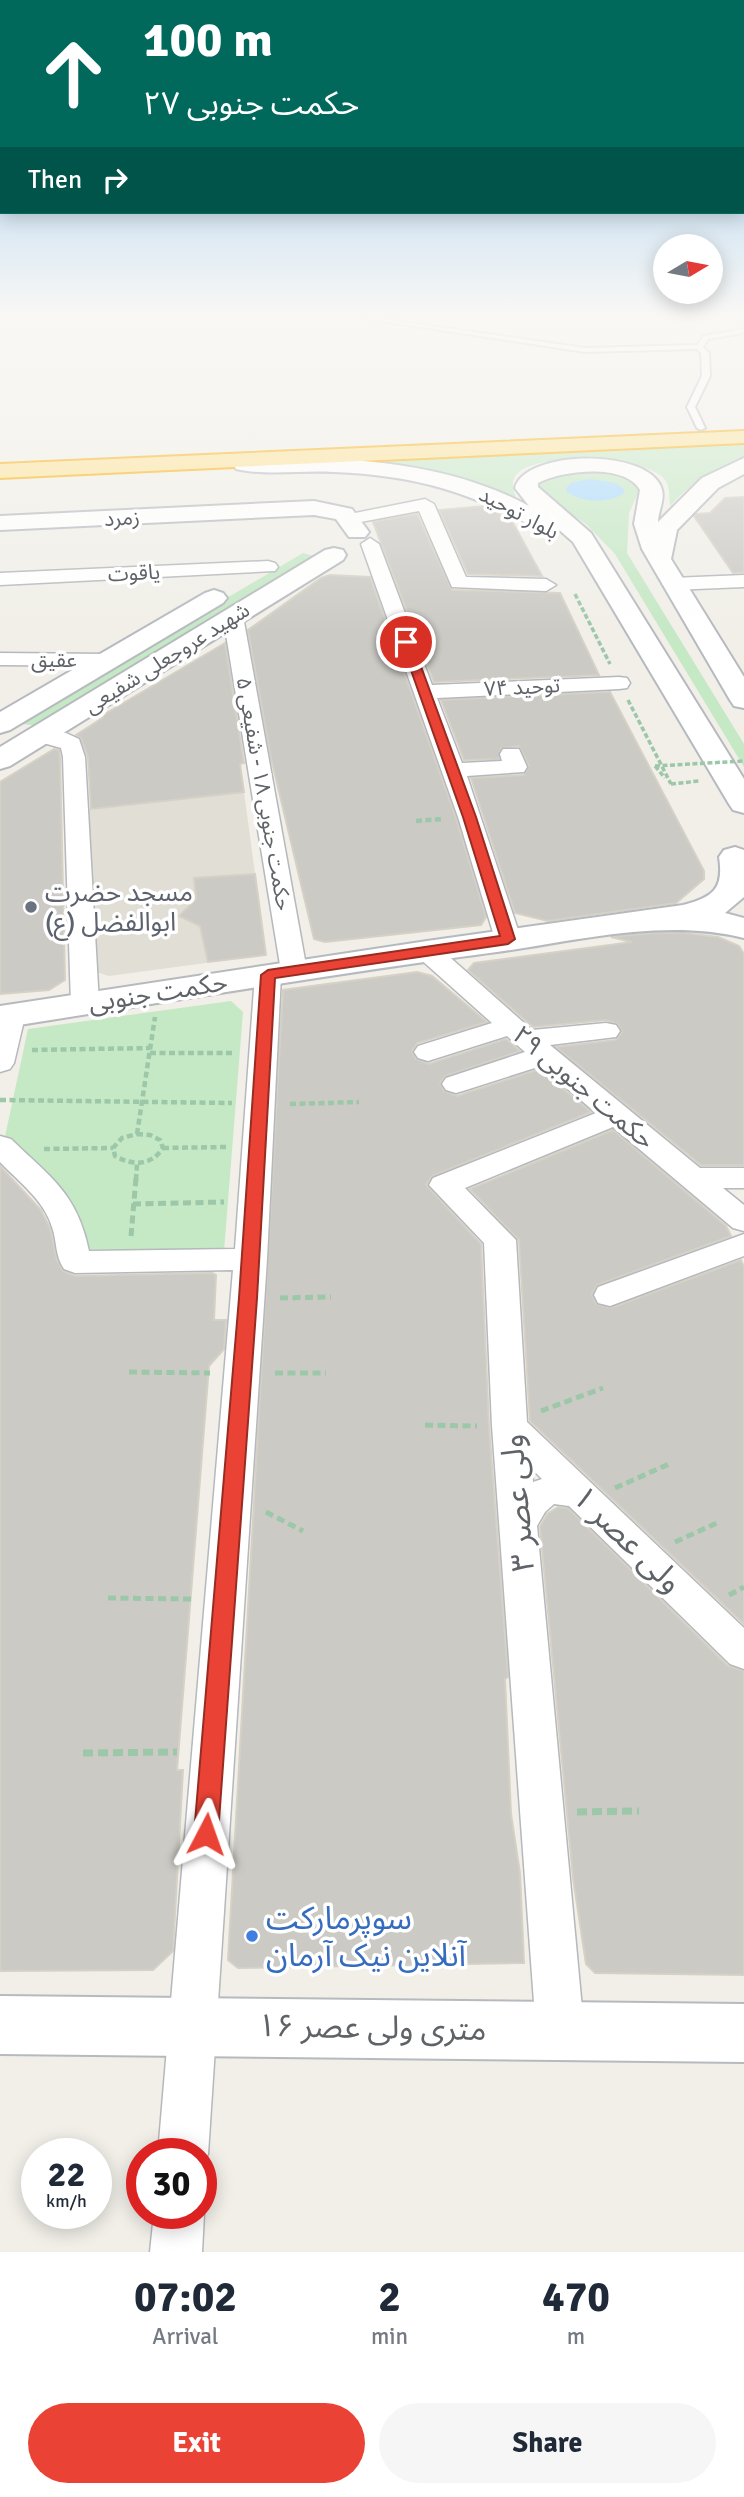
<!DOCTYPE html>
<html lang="en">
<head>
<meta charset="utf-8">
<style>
	:root { --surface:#fff; --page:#f6f6f7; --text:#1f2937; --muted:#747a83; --accent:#ea4335 }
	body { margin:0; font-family:Signika,"Noto Sans Arabic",sans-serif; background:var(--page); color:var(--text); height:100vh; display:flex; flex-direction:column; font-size:26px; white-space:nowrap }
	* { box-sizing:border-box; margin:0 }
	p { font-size:23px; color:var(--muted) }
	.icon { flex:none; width:38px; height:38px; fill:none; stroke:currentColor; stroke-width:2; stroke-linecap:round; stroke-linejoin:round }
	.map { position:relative; height:2252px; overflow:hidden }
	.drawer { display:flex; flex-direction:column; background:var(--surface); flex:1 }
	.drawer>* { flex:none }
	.guide { position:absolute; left:0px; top:0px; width:746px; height:214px; box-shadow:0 4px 18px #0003; background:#00695c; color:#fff; overflow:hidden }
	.needle { width:46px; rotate:80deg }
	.fabs { position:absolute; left:653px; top:234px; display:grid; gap:14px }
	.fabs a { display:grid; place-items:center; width:70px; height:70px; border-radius:50%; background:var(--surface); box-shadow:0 4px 18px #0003; font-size:35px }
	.speed { position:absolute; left:21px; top:2138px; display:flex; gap:14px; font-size:35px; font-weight:700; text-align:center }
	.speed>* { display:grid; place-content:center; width:91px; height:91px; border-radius:50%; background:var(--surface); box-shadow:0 4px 18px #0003; line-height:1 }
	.speed small { font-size:18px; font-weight:400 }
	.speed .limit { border:10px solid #d22; background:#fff; color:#111 }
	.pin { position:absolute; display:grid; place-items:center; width:60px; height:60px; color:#fff; margin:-30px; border:4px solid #fff; border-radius:50%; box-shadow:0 2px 7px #0007 }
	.me { position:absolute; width:77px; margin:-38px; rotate:4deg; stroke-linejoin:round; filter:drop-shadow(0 0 5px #0008) }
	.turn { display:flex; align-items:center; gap:24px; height:147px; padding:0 28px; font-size:32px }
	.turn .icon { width:91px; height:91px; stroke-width:2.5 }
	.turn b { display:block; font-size:49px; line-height:60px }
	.then { display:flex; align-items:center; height:66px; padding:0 28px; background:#0003; gap:14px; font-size:26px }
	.eta { display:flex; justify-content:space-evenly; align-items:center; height:119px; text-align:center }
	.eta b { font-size:42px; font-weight:700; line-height:49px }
	.button { display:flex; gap:14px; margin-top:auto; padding:14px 28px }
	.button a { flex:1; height:80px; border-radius:42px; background:var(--accent); color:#fff; font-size:28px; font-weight:700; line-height:80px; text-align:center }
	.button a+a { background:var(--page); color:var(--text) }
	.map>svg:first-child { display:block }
	.education { fill:#e1ded6 }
	.green { fill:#c5e8c5 }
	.water { fill:#aadaff }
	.building { fill:#cccac5; stroke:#d6d1c6; stroke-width:2 }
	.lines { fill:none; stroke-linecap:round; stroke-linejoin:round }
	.lane-casing { stroke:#b5b8bc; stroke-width:4 }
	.street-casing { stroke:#b5b8bc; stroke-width:3 }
	.secondary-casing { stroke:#b6babf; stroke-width:4 }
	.highway-casing { stroke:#f9ab00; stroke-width:4 }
	.path-far3 { stroke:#9cc7a9; stroke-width:3.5; stroke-dasharray:5 2.5; stroke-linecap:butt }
	.path-far2 { stroke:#9cc7a9; stroke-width:4.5; stroke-dasharray:6 3.5; stroke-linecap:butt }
	.path-far1 { stroke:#9cc7a9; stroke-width:5; stroke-dasharray:8 4.5; stroke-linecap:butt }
	.path { stroke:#9cc7a9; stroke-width:7; stroke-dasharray:10 5; stroke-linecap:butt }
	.lane { fill:#fff; fill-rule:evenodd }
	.street { fill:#fff; fill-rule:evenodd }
	.secondary { fill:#fff; fill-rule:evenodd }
	.highway { fill:#fde293; fill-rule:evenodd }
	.path-bridge { stroke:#9cc7a9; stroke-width:3.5; stroke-dasharray:5 2.5; stroke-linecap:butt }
	.route { fill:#ea4335; stroke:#982c22; stroke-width:2 }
	.worship-dot { fill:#6b7280; stroke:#fff; stroke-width:2.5 }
	.shop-dot { fill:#3f7fe0; stroke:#fff; stroke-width:2.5 }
	.labels { text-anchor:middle; stroke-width:7; stroke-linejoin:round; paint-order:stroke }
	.far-street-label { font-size:21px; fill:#5f6368; stroke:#fff }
	.worship-label { font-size:26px; fill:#5b616d; stroke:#fff; text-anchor:start }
	.street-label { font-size:26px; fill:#5f6368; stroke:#fff }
	.near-street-label { font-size:32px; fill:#5f6368; stroke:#fff }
	.near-shop-label { font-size:32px; fill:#366cbe; stroke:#fff; text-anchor:start }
</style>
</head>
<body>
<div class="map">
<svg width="744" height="2252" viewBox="0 0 744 2252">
	<rect width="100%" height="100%" fill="#f1efe8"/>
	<!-- education -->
	<path class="education" d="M244 792 266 955 109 976 96 972 87 810Z"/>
	<!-- green -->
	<g class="green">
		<path d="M744 441V459C715 470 691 482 670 506 669 498 670 486 665 480 648 455 533 451 516 475 510 483 514 492 517 500L490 489 349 461Z"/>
		<path d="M590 469 622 474 638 484 639 491 629 513 627 553 744 744V767L615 554 586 524 549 499 536 486 546 475Z"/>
		<path d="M303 553 317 557 38 726 22 724 21 721 32 713Z"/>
		<path d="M231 1001 243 1012 224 1251 62 1249 60 1221 0 1160 28 1029Z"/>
	</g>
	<!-- water -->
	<path class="water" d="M590 479 616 483 624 489V493C609 504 580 503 566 491V488L573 482Z"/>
	<!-- building -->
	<g class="building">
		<path d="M744 497V572L733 573 694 516 697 514 710 513 725 498Z"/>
		<path d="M485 506 512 521 542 576 468 574 439 510Z"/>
		<path d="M417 514 452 590 560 593 599 675 434 682 373 522Z"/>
		<path d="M330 575 370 577 456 818 486 917 481 925 325 942 314 939 271 758 248 630 321 578Z"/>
		<path d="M225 643 244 763 240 764 244 792 91 809 88 757 81 738 76 735 104 717 98 718Z"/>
		<path d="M610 692 704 871V879L676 903 548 921 515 913 471 778 524 775 529 766 519 746 501 748 499 759 464 760 441 700Z"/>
		<path d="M54 749 59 750 60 757 65 980 49 990 0 994V782Z"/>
		<path d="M255 874 266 955 208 962 200 926 179 916 196 899 194 878Z"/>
		<path d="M652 933H683L718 937 739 946 744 954V1165H701L556 1047 616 1040 622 1032 618 1024 606 1020 533 1027 468 970 474 963 632 942 611 937Z"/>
		<path d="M417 972 432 976 487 1022 417 1043 412 1051 416 1059 429 1064 506 1039 520 1051 445 1076 440 1083 444 1091 457 1096 540 1069 591 1112 432 1176 426 1185 481 1244 489 1426 508 1677 505 1679 511 1814 520 1873 524 1963 238 1968 228 1960 283 990Z"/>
		<path d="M613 1130 726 1226 731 1236 597 1285 592 1294 596 1304 611 1308 741 1260 744 1267V1624L530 1421 519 1240 470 1189Z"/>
		<path d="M0 1166 41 1210 50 1228 57 1260 63 1271 75 1276 212 1273 216 1275 214 1320H226L224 1349 209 1366 177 1770H183L173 1951 153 1970 0 1971Z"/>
		<path d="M558 1507 568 1508 728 1666 744 1671V1975L595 1973 586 1964 573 1878 540 1527 547 1514Z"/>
	</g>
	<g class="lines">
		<defs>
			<path id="lane" d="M361 318H375L585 348 697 345 704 336 744 329V333L708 339 703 347 709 353 710 376 695 407 705 428 701 430 697 428 687 407 702 376 701 353 697 349 585 352Z"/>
			<g id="street">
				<path d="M425 499 434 504 466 577 546 579 556 585 546 591 452 587 419 511 350 524 341 519 350 514Z"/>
				<path d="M370 538 379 544 432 685 619 677 627 678 630 683 627 688 619 689 437 698 462 763 502 761 500 754 503 749H519L527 767 524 772 467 776 521 939 517 945 508 947 499 945 495 939 458 817 361 544Z"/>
				<path d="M268 561 275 563 278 567 275 571 0 585V573Z"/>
				<path d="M744 575V587L672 590 662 584 672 578Z"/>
				<path d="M233 610 240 612 243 616 307 971 303 977 294 979 285 977 281 971 223 616 226 612Z"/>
				<path d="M0 653 108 654 115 656 118 660 115 664 108 666 0 665Z"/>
				<path d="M41 728 66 733 79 739 85 757 99 1004 95 1010 85 1012 75 1010 71 1004 63 757 61 748 33 740 30 735 33 730Z"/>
				<path d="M427 943 436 945 532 1030 606 1023 616 1025 620 1031 616 1037 550 1045 700 1168H744V1188H723L744 1205V1231L733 1228 613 1127 465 1188 516 1240 527 1422 744 1628V1669L730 1664 569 1506 554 1504 545 1512 537 1526 584 2030 577 2046 560 2052 543 2046 536 2030 492 1426 484 1243 429 1185 433 1178 596 1113 541 1066 466 1090 456 1093 446 1090 442 1084 446 1078 525 1052 507 1036 428 1061 418 1058 414 1052 418 1046 492 1023 418 957 414 951 418 945ZM532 1469 542 1479 533 1482Z"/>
				<path d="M268 967 277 969 281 975 267 1259 208 2154 201 2170V2154H158L233 1270 75 1273 64 1269C55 1256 57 1241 52 1227 44 1200 19 1182 0 1162V1136L11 1139C51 1178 77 1193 89 1251L235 1249 255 975 259 969Z"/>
				<path d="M11 1008 21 1010 25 1016 14 1063 10 1069 0 1072V1012Z"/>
				<path d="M744 1234V1256L610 1306 598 1303 594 1295 598 1287Z"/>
				<path d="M201 2207 204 2214 202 2252H150L154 2214H201Z"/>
			</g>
			<g id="secondary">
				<path d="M244 457C341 457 442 459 529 506L515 488C525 449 652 448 662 490 665 500 658 512 658 522L702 478 744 458V474L718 488 677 530 671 559 744 677V708L734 706 730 700 642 549 634 524 640 490C625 463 562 470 538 483V487L591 533 744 779V813L733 810 729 804 573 542 557 528 547 532 539 530C469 491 413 475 333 472 304 470 264 476 236 469L233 464 236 459Z"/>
				<path d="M314 501 352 509 369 532 365 537H349L336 519 314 515 0 530V516Z"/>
				<path d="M334 548 343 550 346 555 343 560 10 766 0 769V747L325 550Z"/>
				<path d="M214 590 223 593 227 598 223 603 10 730 0 733V712L205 593Z"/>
				<path d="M735 847 744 850V897L725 913 744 918V938C664 918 577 941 497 952 331 974 166 1002 0 1028V1006L427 941 683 905C713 897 724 889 719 857L724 850Z"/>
				<path d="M0 1996 744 2004V2062L0 2054Z"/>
			</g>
			<path id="highway" d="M744 431V443L0 478V464Z"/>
		</defs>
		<!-- lane casing -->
		<use href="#lane" class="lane-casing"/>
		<!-- street casing -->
		<use href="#street" class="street-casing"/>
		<!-- secondary casing -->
		<use href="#secondary" class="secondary-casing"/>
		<!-- highway casing -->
		<use href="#highway" class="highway-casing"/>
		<!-- path-far3 -->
		<g class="path-far3">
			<path d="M575 594 610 664"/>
			<path d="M628 700 671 784"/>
			<path d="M655 766 665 778"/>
			<path d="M671 784 699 781"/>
		</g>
		<!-- path-far2 -->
		<g class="path-far2">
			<path d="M416 821 443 819"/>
			<path d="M32 1050 150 1048"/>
			<path d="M150 1053H235"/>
			<path d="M0 1100 232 1103"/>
			<path d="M290 1104 359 1102"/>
			<path d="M137 1134 155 1017"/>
			<path d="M137 1134 150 1135 160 1140 163 1148C151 1166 133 1166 115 1156L113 1148 122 1138Z"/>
			<path d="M163 1148 228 1147"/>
			<path d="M44 1149 113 1148"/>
			<path d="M136 1180 137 1164"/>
		</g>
		<!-- path-far1 -->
		<g class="path-far1">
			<path d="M133 1204 224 1202"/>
			<path d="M131 1236 136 1178"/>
			<path d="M280 1298 331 1297"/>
			<path d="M129 1372 210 1373"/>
			<path d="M275 1373H326"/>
			<path d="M541 1411 603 1388"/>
			<path d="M425 1425 477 1426"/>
			<path d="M615 1488 669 1464"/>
			<path d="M266 1512 303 1531"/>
			<path d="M675 1542 719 1522"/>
			<path d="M729 1595 744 1587"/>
			<path d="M108 1598 191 1599"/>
		</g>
		<!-- path -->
		<g class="path">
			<path d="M83 1753 177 1752"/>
			<path d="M577 1812 639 1811"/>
		</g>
		<!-- lane -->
		<use href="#lane" class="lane"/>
		<!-- street -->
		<use href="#street" class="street"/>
		<!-- secondary -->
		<use href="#secondary" class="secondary"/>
		<!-- highway -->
		<use href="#highway" class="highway"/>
		<!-- path-bridge -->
		<path class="path-bridge" d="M655 766 744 761"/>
	</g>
	<!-- sky -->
	<linearGradient id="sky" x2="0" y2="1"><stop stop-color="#8fc3f1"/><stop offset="0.5" stop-color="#f9f8f5"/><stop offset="1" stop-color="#f9f8f5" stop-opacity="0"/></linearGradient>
	<rect width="744" height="633" fill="url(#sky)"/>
	<!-- route -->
	<path class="route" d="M406 639 412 642 476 817 515 939 508 944 275 978 257 1298 218 1834 214 1841 206 1844 198 1841 194 1834 239 1298 261 975 268 970 500 936 463 817 401 642Z"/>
	<!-- markers -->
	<circle class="worship-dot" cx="31" cy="907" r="7"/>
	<circle class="shop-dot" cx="252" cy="1936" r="7"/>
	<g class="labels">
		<!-- far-street labels -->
		<g class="far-street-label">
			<text transform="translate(519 513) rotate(28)" y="7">بلوار توحید</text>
			<text transform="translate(122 518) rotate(-3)" y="7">زمرد</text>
			<text transform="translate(134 573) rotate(-3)" y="7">یاقوت</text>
			<text transform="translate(167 658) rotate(-32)" y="7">شهید عروجعلی شفیعی</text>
			<text x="54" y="667">عقیق</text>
			<text transform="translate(522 687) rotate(-3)" y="7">توحید ۷۴</text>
			<text transform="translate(264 794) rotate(80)" y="7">حکمت جنوبی ۱۸ - شفیعی ۵</text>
		</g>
		<!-- worship labels -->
		<g class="worship-label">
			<text x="45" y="901">مسجد حضرت<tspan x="45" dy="30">ابوالفضل (ع)</tspan></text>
		</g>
		<!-- street labels -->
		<g class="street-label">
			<text transform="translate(158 992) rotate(-9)" y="9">حکمت جنوبی</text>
			<text transform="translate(584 1087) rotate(40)" y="9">حکمت جنوبی ۲۹</text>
		</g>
		<!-- near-street labels -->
		<g class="near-street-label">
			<text transform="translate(517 1503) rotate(-95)" y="11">ولی عصر ۳</text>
			<text transform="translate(628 1539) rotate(44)" y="11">ولی عصر ۱</text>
			<text transform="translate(372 2027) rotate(1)" y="11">۱۶ متری ولی عصر</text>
		</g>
		<!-- near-shop labels -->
		<g class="near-shop-label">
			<text x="266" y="1929">سوپرمارکت<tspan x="266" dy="37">آنلاین نیک آرمان</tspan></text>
		</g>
	</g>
</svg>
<div class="fabs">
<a><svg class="needle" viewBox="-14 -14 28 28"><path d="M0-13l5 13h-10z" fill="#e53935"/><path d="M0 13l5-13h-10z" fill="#747a83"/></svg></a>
</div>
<div class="speed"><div>22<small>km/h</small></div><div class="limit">30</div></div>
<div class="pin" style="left:406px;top:642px;background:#d93025"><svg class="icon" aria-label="arrive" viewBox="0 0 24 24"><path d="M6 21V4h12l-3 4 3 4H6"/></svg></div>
<svg class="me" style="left:206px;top:1834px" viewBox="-20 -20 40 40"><path d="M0-17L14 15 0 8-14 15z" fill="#ea4335" stroke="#fff" stroke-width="4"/></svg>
<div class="guide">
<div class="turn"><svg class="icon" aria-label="ahead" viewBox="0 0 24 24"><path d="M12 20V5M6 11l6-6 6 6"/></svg><div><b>100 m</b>حکمت جنوبی ۲۷</div></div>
<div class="then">Then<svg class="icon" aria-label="right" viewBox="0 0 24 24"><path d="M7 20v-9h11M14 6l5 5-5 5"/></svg></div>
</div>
</div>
<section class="drawer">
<div class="eta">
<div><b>07:02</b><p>Arrival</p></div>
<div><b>2</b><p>min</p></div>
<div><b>470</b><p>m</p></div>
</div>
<div class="button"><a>Exit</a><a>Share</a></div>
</section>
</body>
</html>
